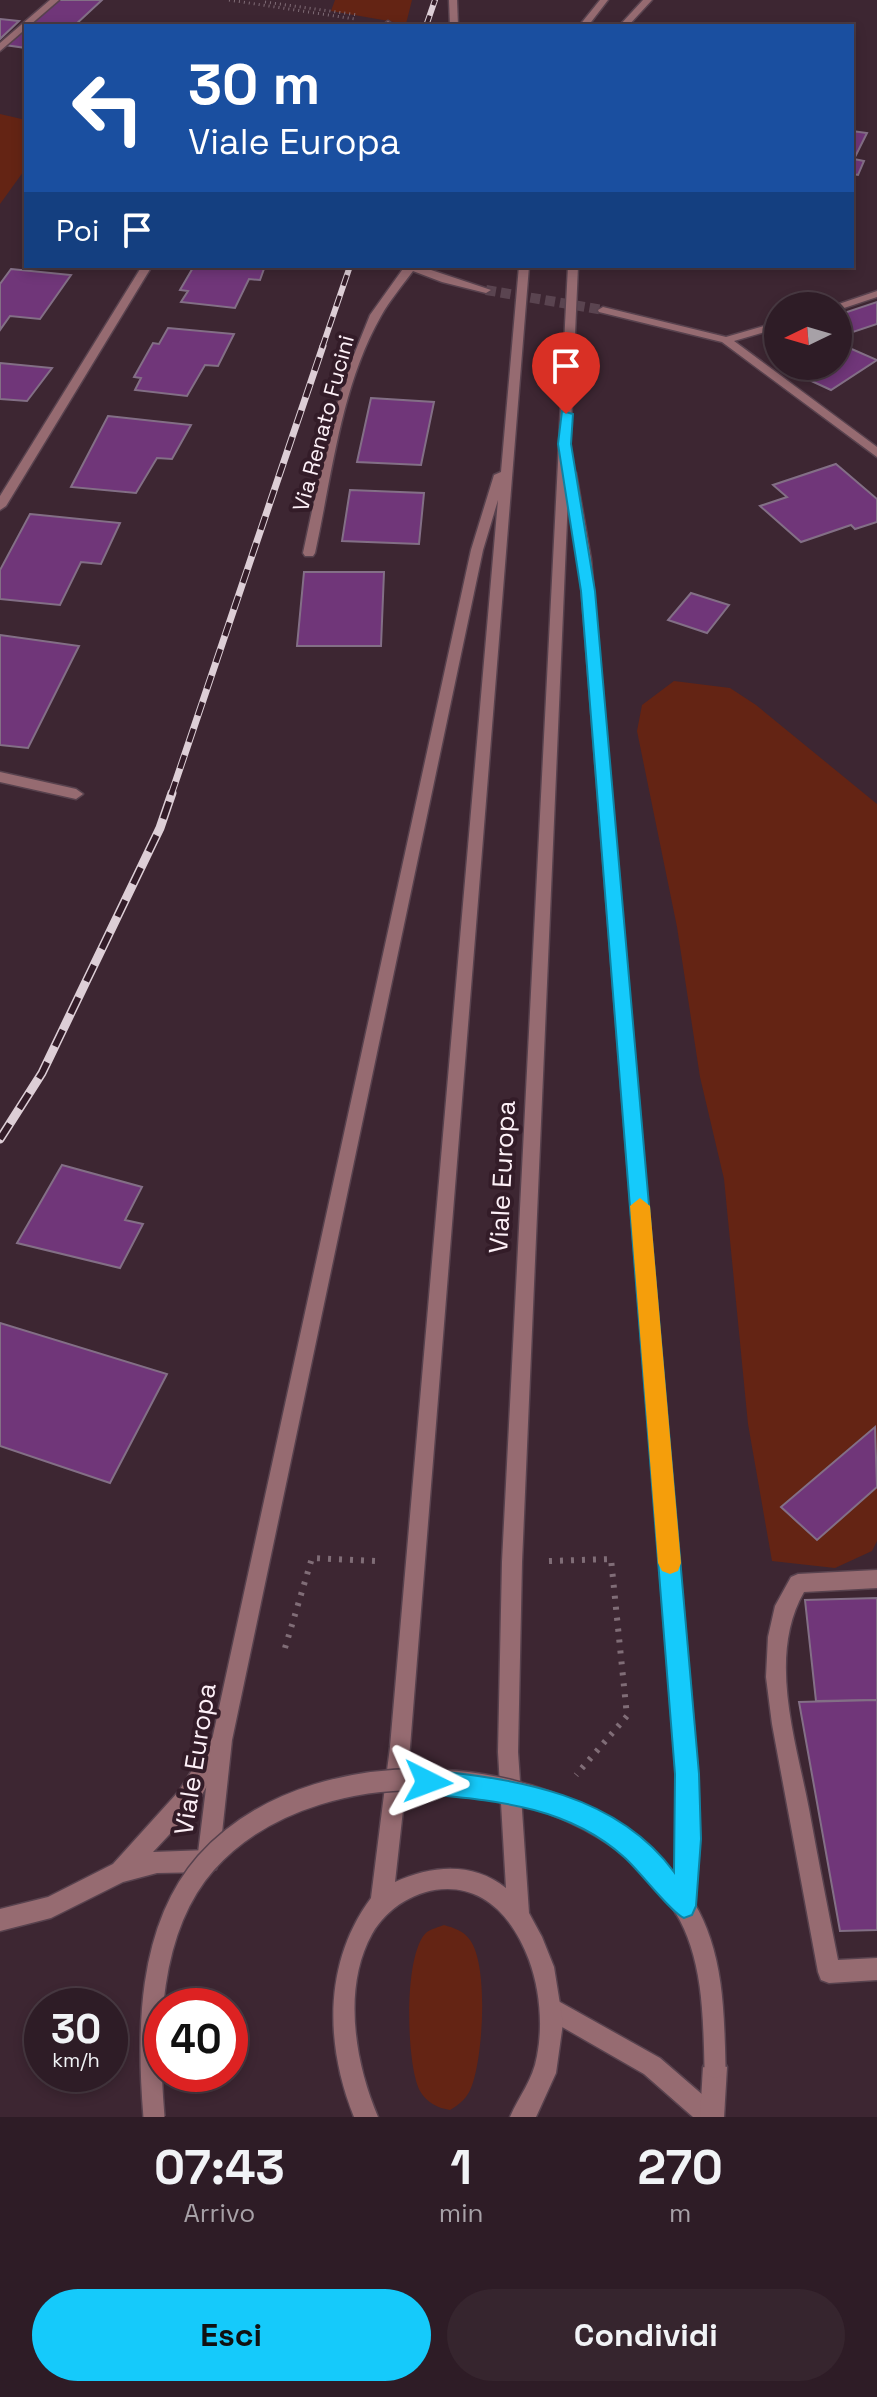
<!DOCTYPE html>
<html lang="it">
<head>
<meta charset="utf-8">
<style>
	:root { --surface:#2e1c26; --page:#36252e; --text:#f1f3f6; --muted:#a7a1a7; --line:#493a43; --accent:#15cafb }
	body { margin:0; font-family:"Space Grotesk",sans-serif; background:var(--page); color:var(--text); height:100vh; display:flex; flex-direction:column; font-size:30px; white-space:nowrap }
	* { box-sizing:border-box; margin:0 }
	p { font-size:26px; color:var(--muted) }
	.icon { flex:none; width:44px; height:44px; fill:none; stroke:currentColor; stroke-width:2; stroke-linecap:round; stroke-linejoin:round }
	.map { position:relative; height:2117px; overflow:hidden }
	.side { display:flex; flex-direction:column; background:var(--surface); flex:1 }
	.side>* { flex:none }
	.guide { position:absolute; left:24px; top:24px; width:830px; height:244px; border-radius:0px; box-shadow:0 4px 12px #0003,0 0 0 2px var(--line); background:#1a4fa0; color:#fff; overflow:hidden }
	.needle { width:52px; rotate:265deg }
	.fabs { position:absolute; left:764px; top:292px; display:grid; gap:16px }
	.fabs a { display:grid; place-items:center; width:88px; height:88px; border-radius:50%; background:var(--surface); box-shadow:0 4px 12px #0003,0 0 0 2px var(--line); font-size:40px }
	.speed { position:absolute; left:24px; top:1988px; display:flex; gap:16px; font-size:40px; font-weight:700; text-align:center }
	.speed>* { display:grid; place-content:center; width:104px; height:104px; border-radius:50%; background:var(--surface); box-shadow:0 4px 12px #0003,0 0 0 2px var(--line); line-height:1 }
	.speed small { font-size:20px; font-weight:400 }
	.speed .limit { border:12px solid #d22; background:#fff; color:#111 }
	.pin { position:absolute; display:grid; place-items:center; width:68px; height:68px; color:#fff; margin:-82px -34px; border-radius:50% 50% 50% 0; rotate:-45deg; box-shadow:0 0 8px #0007 }
	.pin .icon { rotate:45deg }
	.me { position:absolute; width:88px; margin:-44px; rotate:93deg; stroke-linejoin:round; filter:drop-shadow(0 0 6px #0008) }
	.turn { display:flex; align-items:center; gap:28px; height:168px; padding:0 32px; font-size:36px }
	.turn .icon { width:104px; height:104px; stroke-width:2.5 }
	.turn b { display:block; font-size:56px; line-height:68px }
	.then { display:flex; align-items:center; height:76px; padding:0 32px; background:#0003; gap:16px; font-size:30px }
	.eta { display:flex; justify-content:space-evenly; align-items:center; height:136px; text-align:center }
	.eta b { font-size:48px; font-weight:700; line-height:56px }
	.primary-button { display:flex; gap:16px; margin-top:auto; padding:16px 32px }
	.primary-button a { flex:1; height:92px; border-radius:48px; background:var(--accent); color:#111; font-size:32px; font-weight:700; line-height:92px; text-align:center }
	.primary-button a+a { background:var(--page); color:var(--text) }
	.map>svg:first-child { display:block }
	.green { fill:#642414 }
	.building { fill:#703679; stroke:#836f86; stroke-width:2 }
	.lines { fill:none; stroke-linecap:round; stroke-linejoin:round }
	.minor-tunnel { stroke:#5a4450; stroke-width:10; stroke-dasharray:10 5; stroke-linecap:butt }
	.service-casing { stroke:#58424e; stroke-width:3 }
	.minor-casing { stroke:#58424e; stroke-width:3 }
	.tertiary-casing { stroke:#58424e; stroke-width:3 }
	.path-far1 { stroke:#806d77; stroke-width:3; stroke-dasharray:1 4; stroke-linecap:butt }
	.path { stroke:#806d77; stroke-width:6; stroke-dasharray:3 8; stroke-linecap:butt }
	.service { fill:#966b71; fill-rule:evenodd }
	.minor { fill:#966b71; fill-rule:evenodd }
	.tertiary { fill:#966b71; fill-rule:evenodd }
	.rail-far2-casing { stroke:#ddced6; stroke-width:6 }
	.rail-far1-casing { stroke:#ddced6; stroke-width:7 }
	.rail-casing { stroke:#ddced6; stroke-width:9 }
	.rail-far2 { stroke:#331c28; stroke-width:4; stroke-dasharray:11; stroke-linecap:butt }
	.rail-far1 { stroke:#331c28; stroke-width:5; stroke-dasharray:14; stroke-linecap:butt }
	.rail { stroke:#331c28; stroke-width:6; stroke-dasharray:18; stroke-linecap:butt }
	.tertiary-bridge-casing { stroke:#58424e; stroke-width:24; stroke-linecap:butt }
	.tertiary-bridge { stroke:#966b71; stroke-width:21 }
	.route { fill:#15cafb; stroke:#0e83a3; stroke-width:2 }
	.slow { fill:#f59e0b }
	.labels { text-anchor:middle; stroke-width:8; stroke-linejoin:round; paint-order:stroke }
	.far-street-label { font-size:22px; fill:#fdf0f7; stroke:#331c28 }
	.street-label { font-size:26px; fill:#fdf0f7; stroke:#331c28 }
</style>
</head>
<body>
<div class="map">
<svg width="877" height="2117" viewBox="0 0 877 2117">
	<rect width="100%" height="100%" fill="#3d2632"/>
	<!-- green -->
	<g class="green">
		<path d="M335 0H412L406 24 331 11Z"/>
		<path d="M0 114 26 120V168L0 204Z"/>
		<path d="M674 681 730 688 756 705 877 804V1541L872 1551 835 1568 772 1561 748 1424 724 1179 700 1077 677 927 637 731 642 705Z"/>
		<path d="M444 1925C454 1928 464 1931 470 1940 489 1966 483 2059 471 2088 467 2098 460 2104 450 2110 438 2108 427 2103 420 2091 406 2065 403 1952 427 1932 431 1929 439 1927 444 1925Z"/>
	</g>
	<!-- building -->
	<g class="building">
		<path d="M58 0H102L74 26H28Z"/>
		<path d="M0 19 19 21 0 39Z"/>
		<path d="M26 27V48L5 45Z"/>
		<path d="M852 131 867 133 854 159 864 161 858 175 852 174Z"/>
		<path d="M194 266H265L260 280 249 279 235 308 181 302 188 291 180 290Z"/>
		<path d="M11 269 71 275 40 319 10 316 0 330V284Z"/>
		<path d="M877 302V324L847 334 838 328V315Z"/>
		<path d="M168 328 234 334 218 366 205 365 187 396 135 390 141 378 134 377 153 343 159 344Z"/>
		<path d="M838 343 877 360 831 390 779 366H838Z"/>
		<path d="M0 363 52 368 27 401 0 399Z"/>
		<path d="M371 398 434 402 421 465 357 462Z"/>
		<path d="M108 416 191 425 172 459 157 458 136 493 71 487Z"/>
		<path d="M836 464 877 499V522L855 529 851 525 801 542 760 506 787 497 773 485Z"/>
		<path d="M350 490 424 493 419 544 342 541Z"/>
		<path d="M30 514 120 523 101 564 81 562 60 605 0 599V570Z"/>
		<path d="M304 572H384L381 646H297Z"/>
		<path d="M691 593 729 605 707 633 668 620Z"/>
		<path d="M0 635 79 646 28 748 0 745Z"/>
		<path d="M62 1165 142 1187 125 1220 143 1224 120 1268 17 1243Z"/>
		<path d="M0 1323 167 1374 110 1483 0 1446Z"/>
		<path d="M875 1427 877 1487 817 1540 781 1507Z"/>
		<path d="M877 1598V1700L816 1701 805 1600Z"/>
		<path d="M877 1700V1930L840 1931 799 1702Z"/>
	</g>
	<g class="lines">
		<!-- minor-tunnel -->
		<path class="minor-tunnel" d="M486 290 603 310"/>
		<defs>
			<path id="service" d="M877 1570V1588L804 1592C767 1656 796 1741 809 1809 818 1859 828 1910 838 1960L877 1958V1980L829 1983 821 1980 818 1972 772 1724 766 1677 768 1637 775 1606 791 1577 798 1574Z"/>
			<g id="minor">
				<path d="M50 0H59L0 51V43Z"/>
				<path d="M449 0H457L458 26H450Z"/>
				<path d="M388 21 392 24 391 26H382Z"/>
				<path d="M142 266H152L6 506 0 510V496Z"/>
				<path d="M405 266H419L491 290 486 293 442 282 413 271C402 286 390 300 381 316 341 386 332 475 315 553L313 556H305L303 553 328 436 345 377 370 315Z"/>
				<path d="M877 291V297L838 310V306H833Z"/>
				<path d="M603 307 726 337 778 322V328L734 341 877 447V457L722 342 599 312 598 310Z"/>
				<path d="M0 772 76 789 83 794 76 799 0 782Z"/>
				<path d="M219 1735 226 1738 229 1745 226 1752 195 1807 153 1852 208 1850 216 1853 219 1861 216 1869 208 1872 157 1873 123 1882 51 1918 0 1931V1909L48 1897 113 1864 179 1791 212 1738Z"/>
				<path d="M551 1997 660 2058 719 2109 723 2117H693L644 2074 543 2016 540 2008 543 2000Z"/>
			</g>
			<g id="tertiary">
				<path d="M600 0H608L588 26H579Z"/>
				<path d="M643 0H652L628 26H619Z"/>
				<path d="M519 266H529L410 1747 395 1882C431 1866 472 1861 506 1888L498 1752 502 1562 568 266H578L569 470 576 473 591 559 698 1774 700 1839 695 1906 692 1914 684 1917 676 1914 673 1906 678 1839 676 1774 579 559 568 497 522 1562 518 1752 529 1913 542 1937 554 1967 563 2023 556 2073 536 2117H510C519 2096 533 2080 537 2056 543 2025 540 1990 529 1960 520 1936 505 1911 482 1898 443 1876 393 1897 372 1934 342 1988 355 2063 378 2117H354C325 2045 323 1963 371 1898L390 1747 498 500 483 550 232 1740 219 1861 216 1869 208 1872 200 1869 197 1861 212 1740 471 550 494 475 501 472Z"/>
				<path d="M715 2055 723 2059 727 2067 724 2117H700L703 2067 707 2059Z"/>
			</g>
		</defs>
		<!-- service casing -->
		<use href="#service" class="service-casing"/>
		<!-- minor casing -->
		<use href="#minor" class="minor-casing"/>
		<!-- tertiary casing -->
		<use href="#tertiary" class="tertiary-casing"/>
		<!-- path-far1 -->
		<g class="path-far1">
			<path d="M229 0 355 19"/>
			<path d="M265 2 358 15"/>
		</g>
		<!-- path -->
		<g class="path">
			<path d="M549 1561 611 1559 627 1716 576 1775"/>
			<path d="M285 1648 312 1558 376 1561"/>
		</g>
		<!-- service -->
		<use href="#service" class="service"/>
		<!-- minor -->
		<use href="#minor" class="minor"/>
		<!-- tertiary -->
		<use href="#tertiary" class="tertiary"/>
		<defs>
			<g id="rail-far2">
				<path d="M426 26 435 0"/>
				<path d="M322 348 350 266"/>
			</g>
			<path id="rail-far1" d="M171 795 323 346"/>
			<path id="rail" d="M0 1139 42 1073 160 828 172 793"/>
		</defs>
		<!-- rail-far2 casing -->
		<use href="#rail-far2" class="rail-far2-casing"/>
		<!-- rail-far1 casing -->
		<use href="#rail-far1" class="rail-far1-casing"/>
		<!-- rail casing -->
		<use href="#rail" class="rail-casing"/>
		<!-- rail-far2 -->
		<use href="#rail-far2" class="rail-far2"/>
		<!-- rail-far1 -->
		<use href="#rail-far1" class="rail-far1"/>
		<!-- rail -->
		<use href="#rail" class="rail"/>
		<defs>
			<path id="tertiary-bridge" d="M154 2117C147 2034 147 1930 206 1863 322 1733 596 1760 685 1908 713 1954 714 2015 715 2067"/>
		</defs>
		<!-- tertiary-bridge casing -->
		<use href="#tertiary-bridge" class="tertiary-bridge-casing"/>
		<!-- tertiary-bridge -->
		<use href="#tertiary-bridge" class="tertiary-bridge"/>
	</g>
	<!-- route -->
	<path class="route" d="M562 411 573 414 571 444 595 591 699 1774 701 1839 696 1906 692 1915 684 1918C671 1913 639 1870 624 1857 569 1807 498 1801 428 1794L419 1790 416 1782 419 1773 428 1770C517 1779 617 1794 674 1872L675 1774 581 591 558 444Z"/>
	<!-- slow -->
	<path class="slow" d="M640 1198 650 1206 681 1563 678 1571 670 1574 662 1571 658 1563 630 1206Z"/>
	<g class="labels">
		<!-- far-street labels -->
		<g class="far-street-label">
			<text transform="translate(323 423) rotate(-75)" y="8">Via Renato Fucini</text>
		</g>
		<!-- street labels -->
		<g class="street-label">
			<text transform="translate(502 1177) rotate(-87)" y="9">Viale Europa</text>
			<text transform="translate(195 1759) rotate(-81)" y="9">Viale Europa</text>
		</g>
	</g>
</svg>
<div class="fabs">
<a><svg class="needle" viewBox="-14 -14 28 28"><path d="M0-13l5 13h-10z" fill="#e53935"/><path d="M0 13l5-13h-10z" fill="#a7a1a7"/></svg></a>
</div>
<div class="speed"><div>30<small>km/h</small></div><div class="limit">40</div></div>
<div class="pin" style="left:566px;top:414px;background:#d93025"><svg class="icon" aria-label="arrive" viewBox="0 0 24 24"><path d="M6 21V4h12l-3 4 3 4H6"/></svg></div>
<svg class="me" style="left:428px;top:1782px" viewBox="-20 -20 40 40"><path d="M0-17L14 15 0 8-14 15z" fill="#15cafb" stroke="#fff" stroke-width="4"/></svg>
<div class="guide">
<div class="turn"><svg class="icon" aria-label="left" viewBox="0 0 24 24"><path d="M17 20v-9H6M10 6l-5 5 5 5"/></svg><div><b>30 m</b>Viale Europa</div></div>
<div class="then">Poi<svg class="icon" aria-label="arrive" viewBox="0 0 24 24"><path d="M6 21V4h12l-3 4 3 4H6"/></svg></div>
</div>
</div>
<section class="side">
<div class="eta">
<div><b>07:43</b><p>Arrivo</p></div>
<div><b>1</b><p>min</p></div>
<div><b>270</b><p>m</p></div>
</div>
<div class="primary-button"><a>Esci</a><a>Condividi</a></div>
</section>
</body>
</html>
